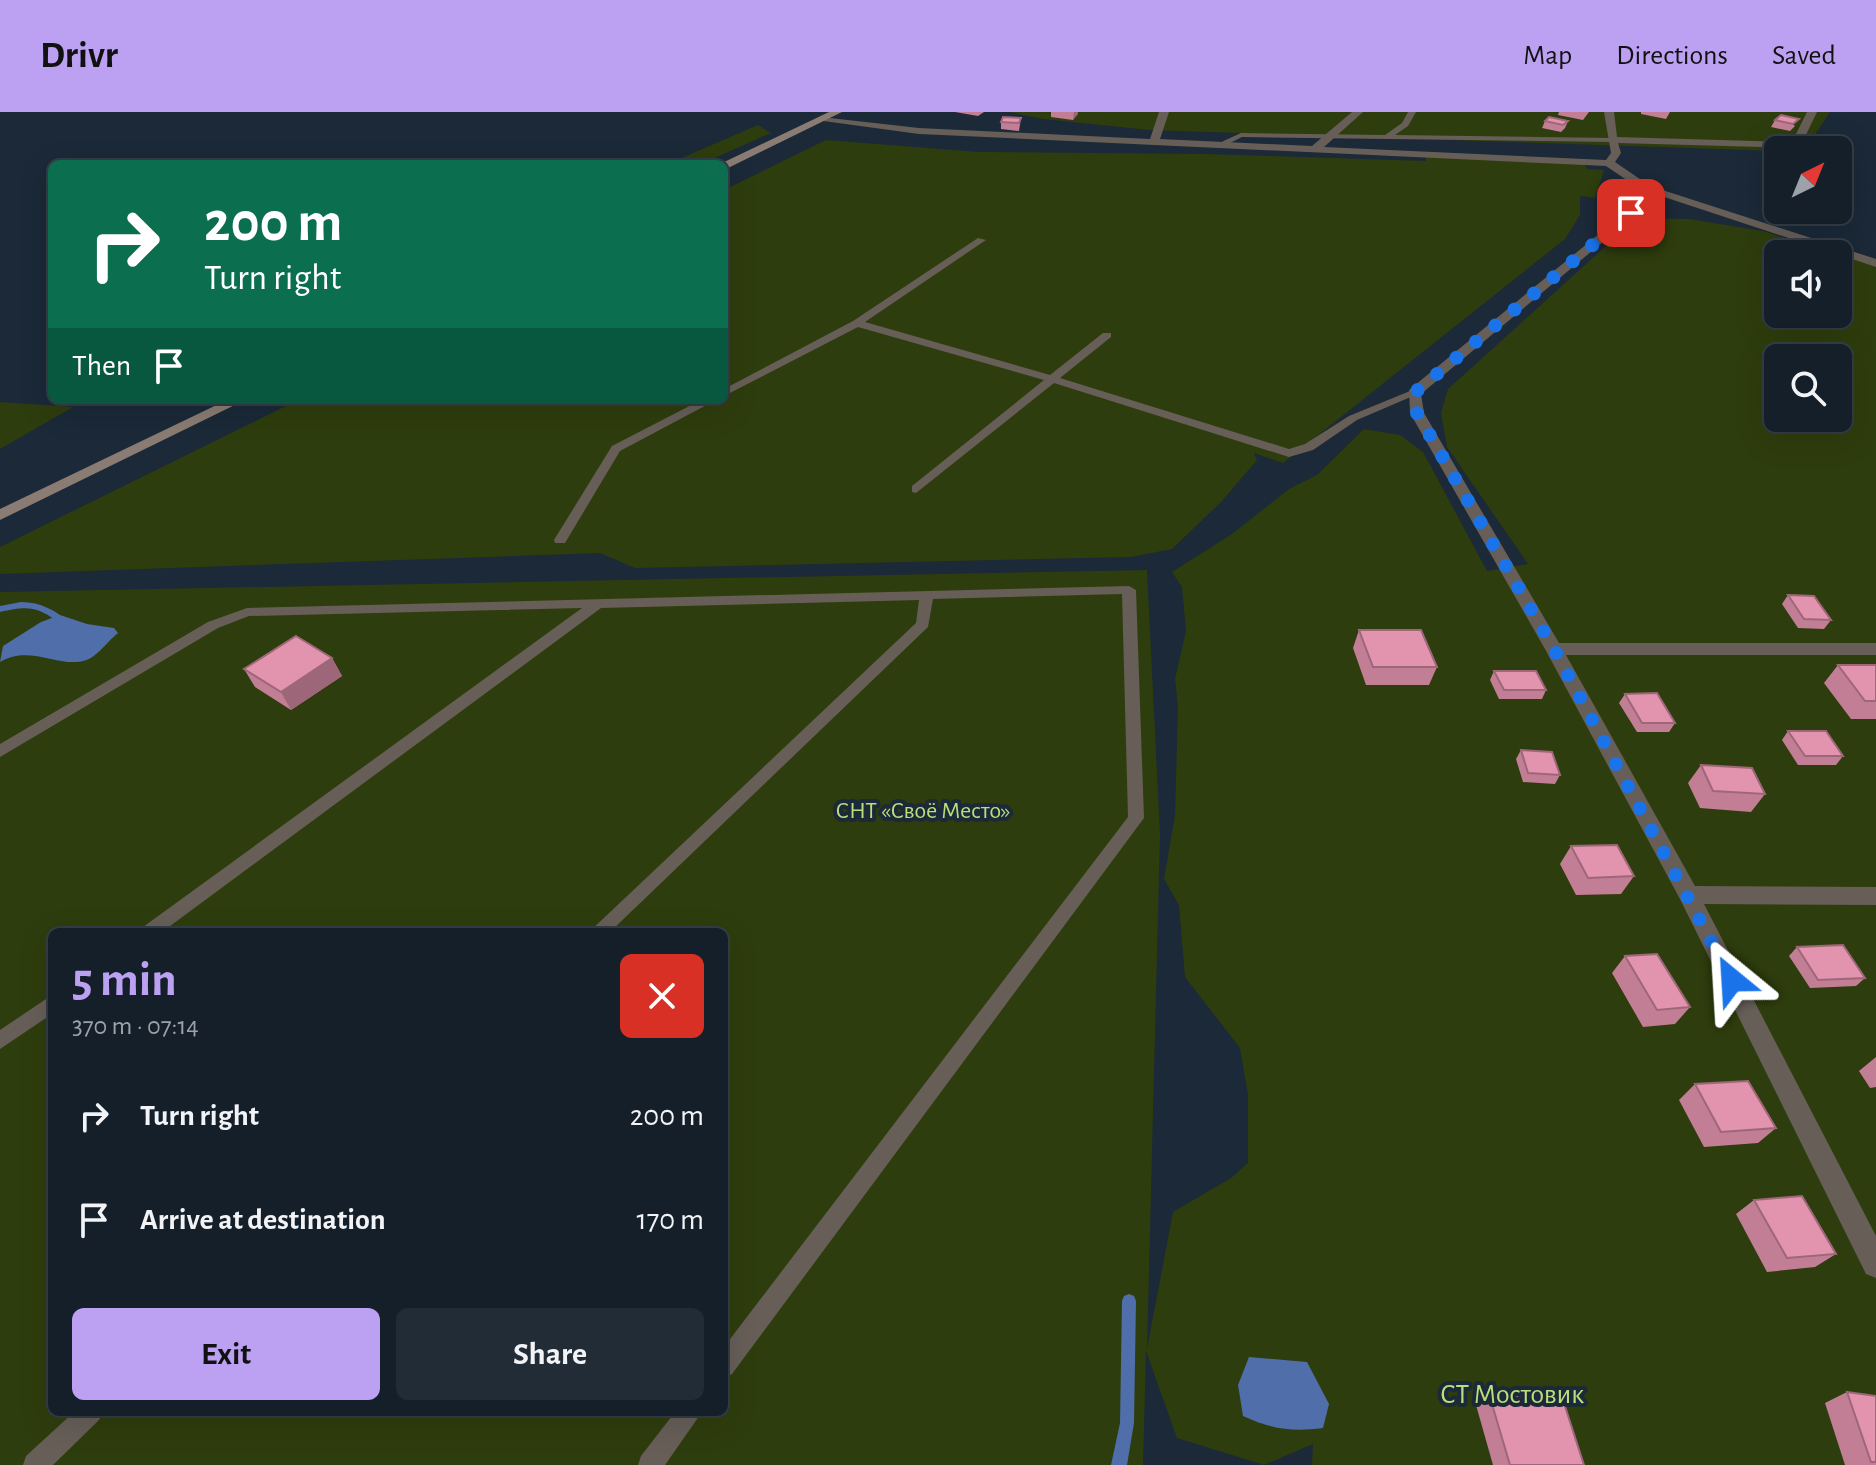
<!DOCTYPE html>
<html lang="en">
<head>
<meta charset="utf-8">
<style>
	:root { --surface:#141f2a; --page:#212c36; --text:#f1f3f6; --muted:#9da2a8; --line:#333d47; --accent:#bca0f2 }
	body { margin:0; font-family:"Alegreya Sans",sans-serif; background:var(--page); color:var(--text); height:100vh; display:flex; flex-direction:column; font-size:30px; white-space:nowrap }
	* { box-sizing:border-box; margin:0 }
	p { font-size:26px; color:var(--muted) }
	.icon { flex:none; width:44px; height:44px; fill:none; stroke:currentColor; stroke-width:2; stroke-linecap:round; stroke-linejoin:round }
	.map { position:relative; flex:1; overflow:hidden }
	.panel { position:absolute; left:48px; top:816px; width:680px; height:488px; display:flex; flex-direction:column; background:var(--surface); border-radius:12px; box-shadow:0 8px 32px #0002,0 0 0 2px var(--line) }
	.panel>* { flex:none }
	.banner { position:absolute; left:48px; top:48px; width:680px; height:244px; border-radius:12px; box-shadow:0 8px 32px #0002,0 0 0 2px var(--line); background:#0b6e4f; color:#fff; overflow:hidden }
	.needle { width:52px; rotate:43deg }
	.fabs { position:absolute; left:1764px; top:24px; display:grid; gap:16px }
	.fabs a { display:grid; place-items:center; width:88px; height:88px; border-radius:12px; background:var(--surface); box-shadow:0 8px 32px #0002,0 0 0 2px var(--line); font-size:40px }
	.pin { position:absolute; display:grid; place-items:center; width:68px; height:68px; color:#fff; margin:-34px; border-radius:16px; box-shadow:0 4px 12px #0006 }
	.me { position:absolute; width:88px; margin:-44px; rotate:333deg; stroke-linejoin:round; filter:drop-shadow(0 0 6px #0008) }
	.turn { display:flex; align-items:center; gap:28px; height:168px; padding:0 24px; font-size:36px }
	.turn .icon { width:104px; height:104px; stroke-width:2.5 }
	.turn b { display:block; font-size:56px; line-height:68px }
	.then { display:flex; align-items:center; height:76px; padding:0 24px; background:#0003; gap:16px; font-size:30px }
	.round { display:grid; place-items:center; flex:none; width:84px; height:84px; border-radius:12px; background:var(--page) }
	.head { display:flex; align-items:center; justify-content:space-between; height:136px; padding:0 24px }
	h1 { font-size:48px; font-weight:700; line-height:60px; color:var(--accent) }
	.action { display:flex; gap:16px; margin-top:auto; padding:16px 24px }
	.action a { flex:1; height:92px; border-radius:12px; background:var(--accent); color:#111; font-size:32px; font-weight:700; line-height:92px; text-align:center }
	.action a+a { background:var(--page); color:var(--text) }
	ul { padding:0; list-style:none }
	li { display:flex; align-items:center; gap:24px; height:104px; padding:0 24px }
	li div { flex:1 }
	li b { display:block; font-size:30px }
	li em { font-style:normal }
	header { display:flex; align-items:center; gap:48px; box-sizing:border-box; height:112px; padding:0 40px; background:var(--accent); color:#111 }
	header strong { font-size:38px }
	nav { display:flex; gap:44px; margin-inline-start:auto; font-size:28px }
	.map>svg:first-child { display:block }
	.green { fill:#2e3d0d; fill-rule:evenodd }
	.water { fill:#4f6eaa }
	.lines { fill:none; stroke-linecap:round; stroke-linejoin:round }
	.stream { fill:#4f6eaa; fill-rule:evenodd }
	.lane { fill:#675e58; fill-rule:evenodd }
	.street { fill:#675e58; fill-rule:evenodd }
	.secondary { fill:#8a7c72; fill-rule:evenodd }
	.wall { fill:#c27e95 }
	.shaded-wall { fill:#9e6779 }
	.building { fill:#e293ad; stroke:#9e6779; stroke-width:2 }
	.route { stroke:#1a73e8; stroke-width:14; stroke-dasharray:0 25.2 }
	.labels { text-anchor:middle; stroke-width:8; stroke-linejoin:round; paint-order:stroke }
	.park-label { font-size:24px; fill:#bade7c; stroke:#1b2938 }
	.near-park-label { font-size:28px; fill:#bade7c; stroke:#1b2938 }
</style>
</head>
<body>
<header>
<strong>Drivr</strong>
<nav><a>Map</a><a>Directions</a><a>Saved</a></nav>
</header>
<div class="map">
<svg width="1876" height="1353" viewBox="0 0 1876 1353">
	<rect width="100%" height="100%" fill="#1b2938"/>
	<!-- green -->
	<g class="green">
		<path d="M1009 0H1830L1805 38 1778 39 1149 18 1043 7Z"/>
		<path d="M758 13 771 21 701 52H668Z"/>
		<path d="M826 28 979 40 1207 42 1426 49V44L1584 50 1587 57 1604 58 1595 86 1580 84V103L1565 127 1283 351 1254 341 1257 348 1221 390 1172 437 1131 445 635 456 600 441 0 462V435L298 288H724V78Z"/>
		<path d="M1637 106 1689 107 1763 119 1837 142H1778V202H1838V142L1876 155V1353H1312L1313 1332 1264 1353 1177 1326 1146 1239 1143 1353H0V480L1147 458 1160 723 1147 1237 1173 1100 1231 1066 1248 1051V983L1240 936 1185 865 1179 793 1164 767 1175 703 1178 595 1175 567 1186 519 1182 475 1172 460 1232 422 1289 377 1317 363 1364 317 1400 323 1423 340 1487 459 1528 452 1447 335 1441 301 1448 277ZM1778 246H1838V306H1778ZM52 820H724V1300H52Z"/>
		<path d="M0 290 73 295 0 337Z"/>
	</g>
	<!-- water -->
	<g class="water">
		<path d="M60 503 87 512 114 516 118 521C109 528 99 542 89 547 61 559 32 531 0 550L3 534 41 510Z"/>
		<path d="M1249 1245 1307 1250 1329 1292 1323 1316C1292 1320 1271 1317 1243 1304L1238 1273Z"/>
	</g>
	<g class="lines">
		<!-- stream -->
		<g class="stream">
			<path d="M21 490C41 490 57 499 71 512L67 515 64 514C38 495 31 493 0 500V494Z"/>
			<path d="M1129 1182 1134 1184 1136 1189 1134 1311 1127 1353H1111L1120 1311 1122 1189 1124 1184Z"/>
		</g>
		<!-- lane -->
		<g class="lane">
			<path d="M1408 0H1416L1408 14 1395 23 1612 26 1616 28 1612 30 1242 25 1224 34 1217 32 1241 21 1385 23 1402 11Z"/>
			<path d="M978 126 986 128 865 210 1050 263 1103 221H1111V225L1060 266 1289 337 1305 332 1349 304 1410 279 1420 281 1357 308 1313 338 1289 345 1054 271 916 381 912 380V374L1044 268 858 215 724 284V277L853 209Z"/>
			<path d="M701 288H716L620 339 565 431H555L554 428 612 334Z"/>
			<path d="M1129 474 1136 478 1144 706 732 1262 724 1266V1235L1128 705 1122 482 933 487 928 515 610 820H589L916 511 919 488 601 496 162 820H140L143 815 582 496 249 504 218 516 0 645V632L208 510 247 496Z"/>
			<path d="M52 883V902L0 937V918Z"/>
			<path d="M74 1300H103L99 1308 53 1353H23L26 1344Z"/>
			<path d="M675 1300H702L665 1353H638L641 1344Z"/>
		</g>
		<!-- street -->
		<path class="street" d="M1159 0H1169L1160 27 1312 34 1352 0H1363L1324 35 1606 48 1611 41 1604 0H1614L1617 25 1792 30 1807 0H1817L1801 33 1796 36 1618 31 1621 41 1615 50 1650 74 1876 147V155L1649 80 1635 103 1421 282 1424 301 1559 531H1876V543H1566L1695 774 1876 775V793L1704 792 1876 1124V1166L1866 1162 1680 787 1545 537 1410 301 1409 278 1627 99 1640 77 1606 54 919 22 816 8 821 5 919 16 1150 27Z"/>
		<!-- secondary -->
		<g class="secondary">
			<path d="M829 0H842L728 56 724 57V52H720Z"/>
			<path d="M227 288H245L0 408V397Z"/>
		</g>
	</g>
	<!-- wall -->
	<g class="wall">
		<path d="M955 0H984L978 4Z"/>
		<path d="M1051 0H1078L1073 8 1051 5Z"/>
		<path d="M1559 0H1589L1583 8 1558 3Z"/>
		<path d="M1641 0H1670L1666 7 1641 2Z"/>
		<path d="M1781 3 1795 14 1790 19 1771 15 1775 8Z"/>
		<path d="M1021 6 1019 19 1001 17V10Z"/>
		<path d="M1545 9H1568L1565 16 1561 20 1542 16Z"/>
		<path d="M1788 483 1831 508 1824 517 1798 516 1782 492Z"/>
		<path d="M1359 518 1437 555 1429 573H1366L1353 536Z"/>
		<path d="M332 546 342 564 291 598 255 575 244 557Z"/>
		<path d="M1838 553H1876V607H1851L1824 571Z"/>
		<path d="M1494 559 1546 578 1542 587H1499L1490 568Z"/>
		<path d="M1625 582 1675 611 1669 620H1637L1619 591Z"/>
		<path d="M1788 619 1843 644 1836 653H1798L1782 628Z"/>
		<path d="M1521 638 1560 663 1555 672 1523 670 1516 647Z"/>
		<path d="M1701 653 1765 682 1751 700 1700 696 1688 671Z"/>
		<path d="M1571 734 1634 764 1621 782 1576 783 1560 752Z"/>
		<path d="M1797 835 1865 866 1856 874 1810 876 1789 844Z"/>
		<path d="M1625 844 1690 895 1675 912 1643 915 1612 861Z"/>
		<path d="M1876 945V975L1870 976 1859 959Z"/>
		<path d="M1695 972 1776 1016 1758 1031 1704 1035 1679 988Z"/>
		<path d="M1754 1088 1836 1142 1815 1155 1767 1160 1736 1102Z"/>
		<path d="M1847 1280 1876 1284V1353H1845L1825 1291Z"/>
		<path d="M1489 1282 1584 1353H1493L1476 1293Z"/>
	</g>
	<!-- shaded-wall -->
	<g class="shaded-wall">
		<path d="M1074 0H1078V2L1073 8Z"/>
		<path d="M332 546 342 564 291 598 281 580Z"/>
	</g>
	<!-- building -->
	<g class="building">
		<path d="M1781 3 1799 7 1793 12 1775 8Z"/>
		<path d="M1003 5 1021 6 1019 11 1001 10Z"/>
		<path d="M1549 5 1568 9 1563 13 1545 9Z"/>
		<path d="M1788 483 1814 484 1831 508 1804 507Z"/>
		<path d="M1359 518H1421L1437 555H1373Z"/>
		<path d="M296 524 332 546 281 580 244 557Z"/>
		<path d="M1838 553H1876V589H1865Z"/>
		<path d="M1494 559H1536L1546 578H1504Z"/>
		<path d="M1657 581 1675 611H1642L1625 582Z"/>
		<path d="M1788 619H1826L1843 644H1805Z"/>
		<path d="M1521 638 1552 640 1560 663 1528 661Z"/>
		<path d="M1701 653 1752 656 1765 682 1713 679Z"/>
		<path d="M1617 733 1634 764 1588 766 1571 734Z"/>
		<path d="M1843 833 1865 866 1818 868 1797 835Z"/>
		<path d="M1657 842 1690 895 1657 898 1625 844Z"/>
		<path d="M1748 969 1776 1016 1721 1020 1695 972Z"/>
		<path d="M1802 1084 1836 1142 1787 1146 1754 1088Z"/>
		<path d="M1847 1280 1876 1284V1350H1871Z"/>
		<path d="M1489 1282H1561L1584 1353H1510Z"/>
	</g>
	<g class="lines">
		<!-- route -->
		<path class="route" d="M1631 101 1414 281 1417 301 1554 537 1732 868"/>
	</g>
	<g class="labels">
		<!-- park labels -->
		<g class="park-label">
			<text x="923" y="706">СНТ «Своё Место»</text>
		</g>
		<!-- near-park labels -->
		<g class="near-park-label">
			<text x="1512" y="1291">СТ Мостовик</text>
		</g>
	</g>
</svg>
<div class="fabs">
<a><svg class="needle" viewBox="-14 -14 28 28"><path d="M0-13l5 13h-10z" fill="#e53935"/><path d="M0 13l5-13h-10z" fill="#9da2a8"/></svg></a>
<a><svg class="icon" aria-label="sound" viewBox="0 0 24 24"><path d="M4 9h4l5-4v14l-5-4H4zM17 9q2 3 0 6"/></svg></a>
<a><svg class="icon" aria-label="search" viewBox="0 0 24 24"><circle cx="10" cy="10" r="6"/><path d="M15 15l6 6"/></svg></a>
</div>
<div class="pin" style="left:1631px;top:101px;background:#d93025"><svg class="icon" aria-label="arrive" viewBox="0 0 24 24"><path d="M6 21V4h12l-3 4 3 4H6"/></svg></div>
<svg class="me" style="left:1732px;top:868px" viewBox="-20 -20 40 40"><path d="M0-17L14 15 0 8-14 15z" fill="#1a73e8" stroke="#fff" stroke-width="4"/></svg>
<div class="banner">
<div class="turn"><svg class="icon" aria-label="right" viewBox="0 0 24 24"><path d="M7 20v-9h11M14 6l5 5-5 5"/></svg><div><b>200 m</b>Turn right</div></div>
<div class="then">Then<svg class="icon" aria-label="arrive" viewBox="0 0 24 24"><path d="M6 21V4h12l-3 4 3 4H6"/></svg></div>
</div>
<section class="panel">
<div class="head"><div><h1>5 min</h1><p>370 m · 07:14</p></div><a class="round" style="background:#d93025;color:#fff"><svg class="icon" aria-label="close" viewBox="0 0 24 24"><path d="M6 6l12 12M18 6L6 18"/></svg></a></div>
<ul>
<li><svg class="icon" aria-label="right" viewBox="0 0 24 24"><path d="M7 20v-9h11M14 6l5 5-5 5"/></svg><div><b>Turn right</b></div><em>200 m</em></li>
<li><svg class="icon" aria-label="arrive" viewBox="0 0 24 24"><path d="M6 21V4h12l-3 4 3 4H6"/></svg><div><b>Arrive at destination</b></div><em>170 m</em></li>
</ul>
<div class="action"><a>Exit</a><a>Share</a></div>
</section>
</div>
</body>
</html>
